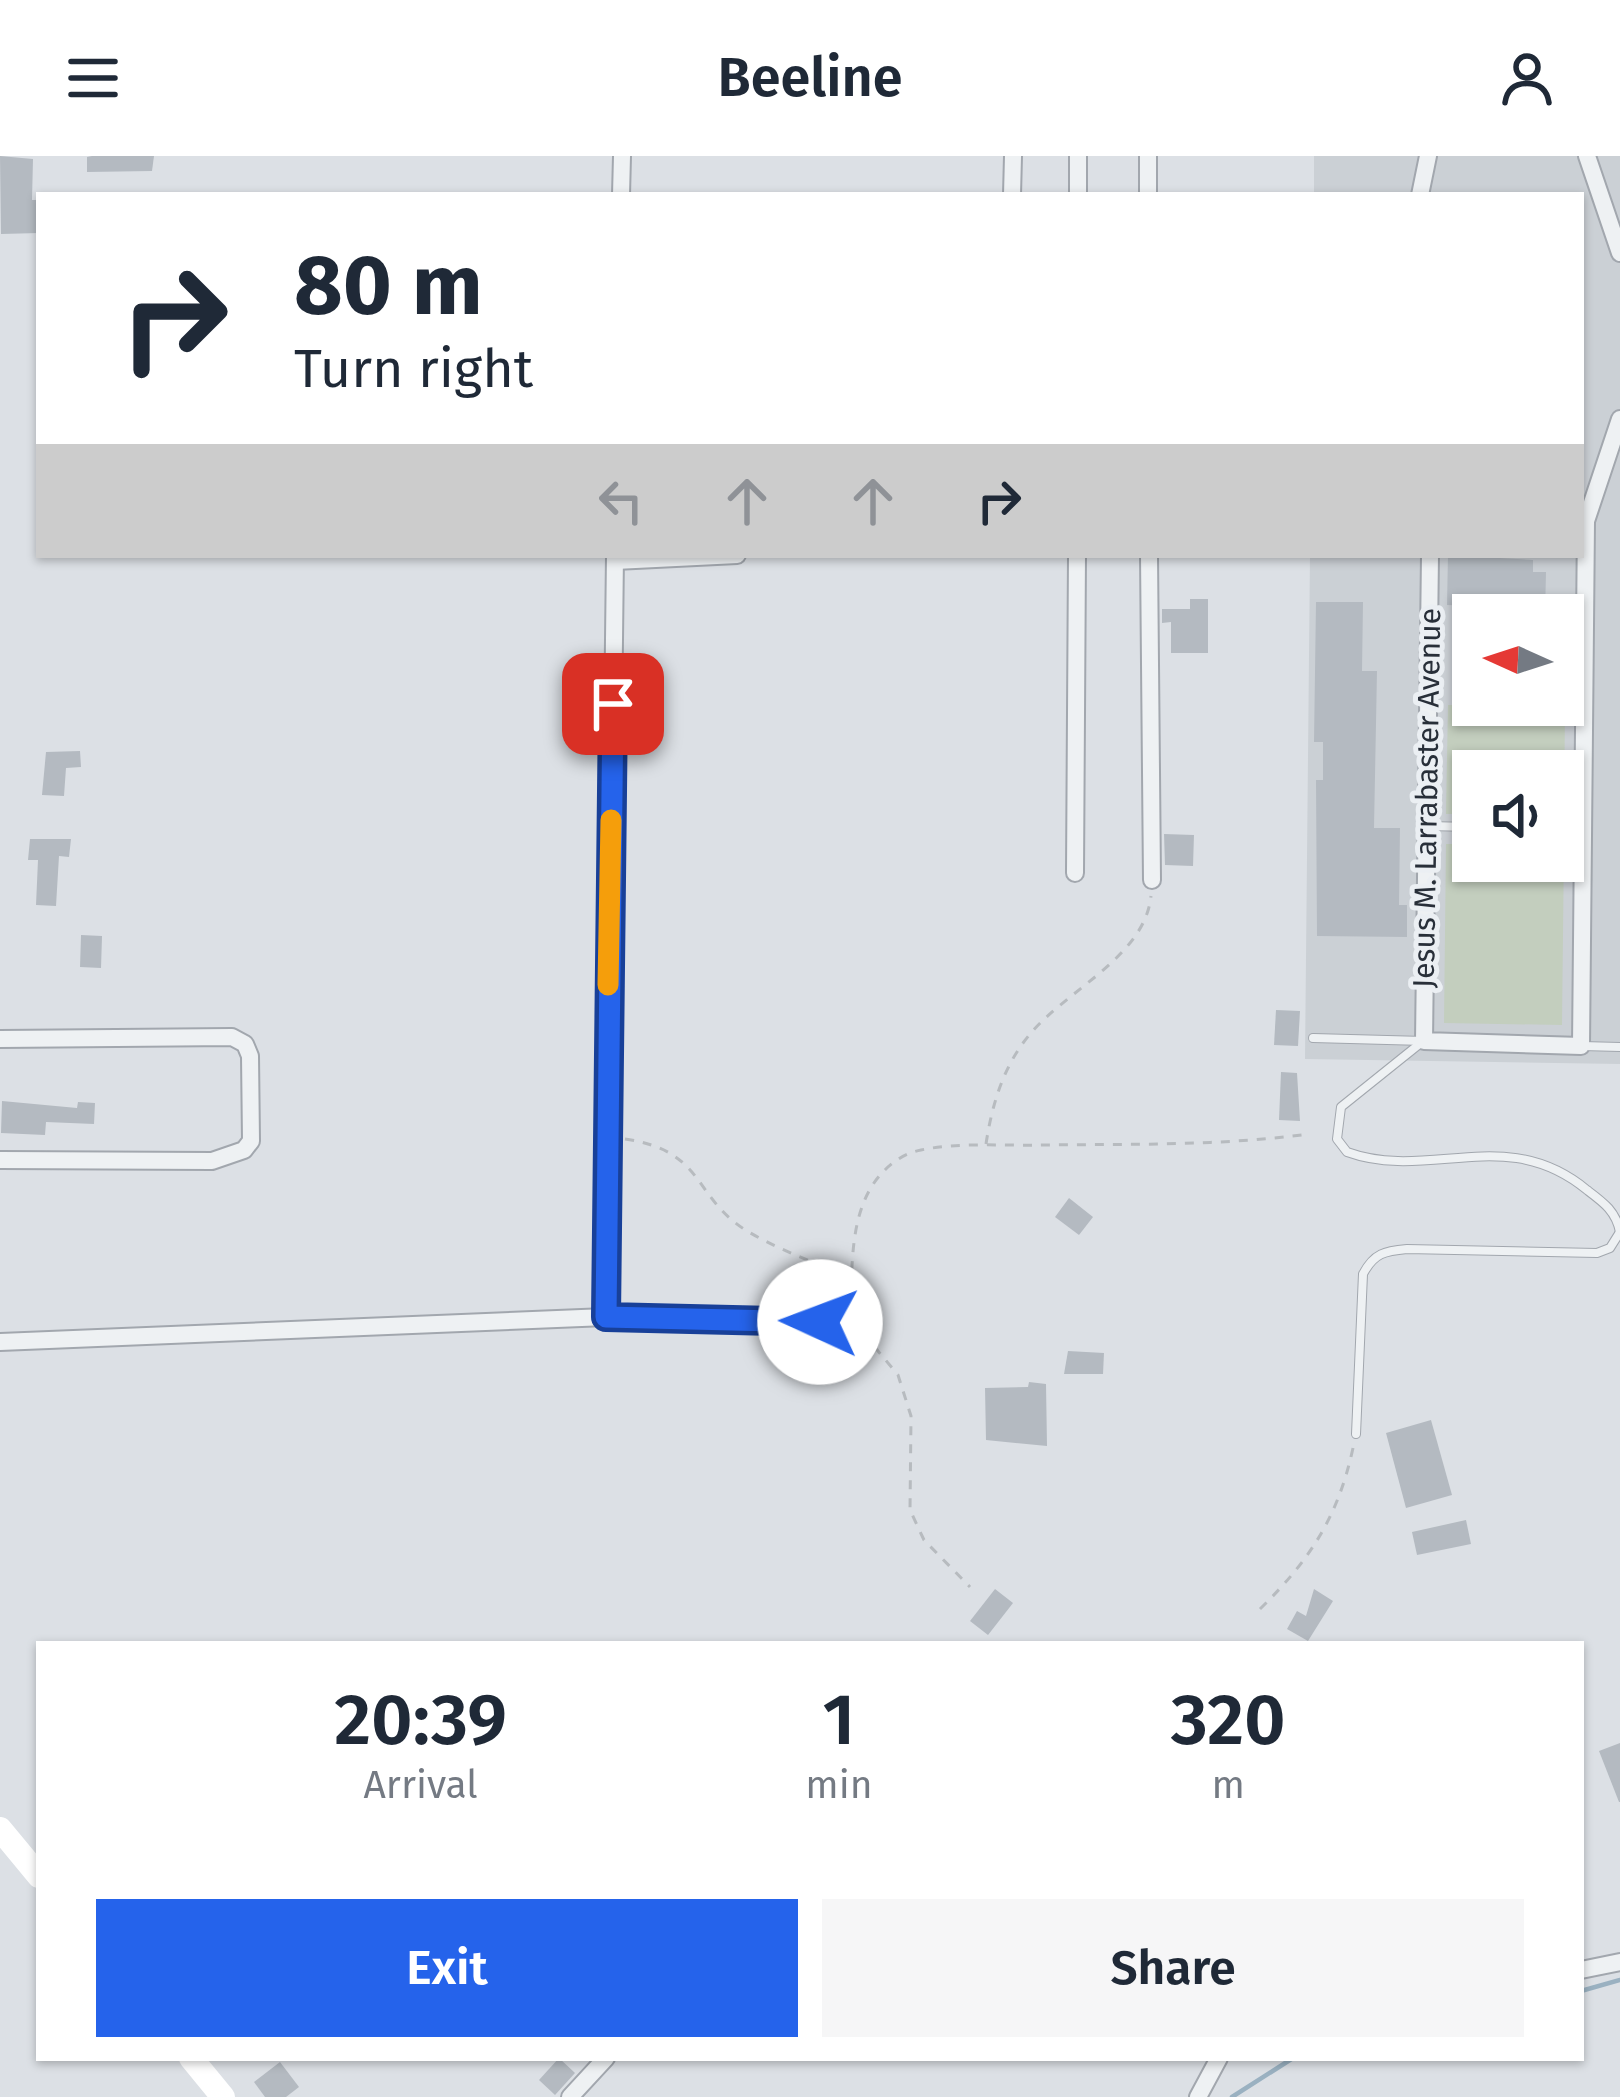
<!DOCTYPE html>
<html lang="en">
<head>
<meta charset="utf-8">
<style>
	:root { --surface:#fff; --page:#f6f6f7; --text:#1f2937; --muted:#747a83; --accent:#2563eb }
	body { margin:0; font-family:"Fira Sans",sans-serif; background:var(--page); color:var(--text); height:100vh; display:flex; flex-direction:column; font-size:45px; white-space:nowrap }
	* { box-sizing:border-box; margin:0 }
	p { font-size:39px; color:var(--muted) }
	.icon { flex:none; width:66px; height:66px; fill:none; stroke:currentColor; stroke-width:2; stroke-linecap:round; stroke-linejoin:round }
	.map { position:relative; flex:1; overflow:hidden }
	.side { position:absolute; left:36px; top:1485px; width:1548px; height:420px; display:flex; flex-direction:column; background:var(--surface); border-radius:0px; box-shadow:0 3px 9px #0004 }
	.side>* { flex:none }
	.hud { position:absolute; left:36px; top:36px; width:1548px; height:366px; border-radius:0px; box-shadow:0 3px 9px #0004; background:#fff; color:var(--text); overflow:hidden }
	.needle { width:78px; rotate:273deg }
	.controls { position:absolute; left:1452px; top:438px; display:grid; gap:24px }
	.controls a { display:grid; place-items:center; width:132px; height:132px; border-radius:0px; background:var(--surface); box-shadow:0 3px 9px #0004; font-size:60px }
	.pin { position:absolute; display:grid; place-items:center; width:102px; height:102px; color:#fff; margin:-51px; border-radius:24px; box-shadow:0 6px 18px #0006 }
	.me { position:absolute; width:132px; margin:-66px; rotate:272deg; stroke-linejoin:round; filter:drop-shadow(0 0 9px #0008) }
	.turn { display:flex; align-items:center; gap:42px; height:252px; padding:0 60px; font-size:54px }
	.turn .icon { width:156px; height:156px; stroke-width:2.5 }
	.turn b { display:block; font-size:84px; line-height:102px }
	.lanes { display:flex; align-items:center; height:114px; padding:0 60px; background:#0003; justify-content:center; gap:60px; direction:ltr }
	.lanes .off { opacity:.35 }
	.eta { display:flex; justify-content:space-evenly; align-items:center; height:204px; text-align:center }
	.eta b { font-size:72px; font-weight:600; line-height:84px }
	.cta { display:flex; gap:24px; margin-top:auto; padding:24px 60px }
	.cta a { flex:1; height:138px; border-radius:0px; background:var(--accent); color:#fff; font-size:48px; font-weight:600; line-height:138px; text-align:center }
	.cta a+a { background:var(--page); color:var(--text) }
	header { display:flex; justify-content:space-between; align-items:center; height:156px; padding:0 60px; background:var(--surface); font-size:54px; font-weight:600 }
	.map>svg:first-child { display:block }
	.built { fill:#cbd0d5; fill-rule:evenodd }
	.green { fill:#c3cebe }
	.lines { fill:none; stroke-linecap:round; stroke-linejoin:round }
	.stream { stroke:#9ab1c1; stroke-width:4.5 }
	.building { fill:#b4bac1 }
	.lane-casing { stroke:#a2a7ae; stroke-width:10 }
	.street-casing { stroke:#a2a7ae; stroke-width:20 }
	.path { stroke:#b7bbbf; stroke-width:3; stroke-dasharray:9 9; stroke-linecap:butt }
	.lane { stroke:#eef1f3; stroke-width:8 }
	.street { stroke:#eef1f3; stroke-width:16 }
	.secondary { stroke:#fff; stroke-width:24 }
	.route-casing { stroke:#184099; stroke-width:30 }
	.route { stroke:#2563eb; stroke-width:21 }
	.slow { stroke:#f59e0b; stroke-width:21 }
	.labels { text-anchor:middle; stroke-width:10; stroke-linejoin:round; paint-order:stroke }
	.street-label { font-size:30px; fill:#282f39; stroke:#ebeff3 }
</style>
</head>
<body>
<header><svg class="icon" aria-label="menu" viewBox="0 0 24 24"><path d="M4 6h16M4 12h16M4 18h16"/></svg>Beeline<svg class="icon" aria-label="person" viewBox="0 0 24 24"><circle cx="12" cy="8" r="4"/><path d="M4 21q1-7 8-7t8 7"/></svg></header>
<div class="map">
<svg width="1620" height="1941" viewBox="0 0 1620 1941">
	<rect width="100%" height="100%" fill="#dce0e5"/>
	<!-- built -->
	<path class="built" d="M1314 0H1620V908L1305 903 1310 399H1581V39H1314ZM1473 459H1563V549H1473ZM1473 615H1563V705H1473Z"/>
	<!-- green -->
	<g class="green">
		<path d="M1448 549 1565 551 1564 659 1563 615H1473V658H1446Z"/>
		<path d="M1446 688H1473V705H1563L1564 689 1562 869 1444 867Z"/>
	</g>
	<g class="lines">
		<!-- stream -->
		<g class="stream">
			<path d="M1581 1835 1620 1824"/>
			<path d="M1232 1941 1293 1902"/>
		</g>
	</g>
	<!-- building -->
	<g class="building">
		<path d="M0 0 33 3 32 44H39V77L1 78Z"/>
		<path d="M92 0H154L152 15 87 16V1Z"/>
		<path d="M1448 399 1533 404V416H1546L1545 459H1477V450L1447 449Z"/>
		<path d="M1190 443H1208V497H1171V466L1162 467V453H1190Z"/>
		<path d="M1316 446H1363L1362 515H1377L1374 672H1400L1399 749H1407V781L1317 780 1316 624H1323V586H1314Z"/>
		<path d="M1457 504 1473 505V548H1456Z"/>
		<path d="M80 595 81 611 66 612 64 640 42 639 46 596Z"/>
		<path d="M1164 678 1194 679 1193 710 1165 709Z"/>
		<path d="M30 683H71L69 701 59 700 56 750 36 749 38 704H28Z"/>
		<path d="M81 779 102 780 101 812 80 811Z"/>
		<path d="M1276 854 1300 855 1298 890 1274 889Z"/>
		<path d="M1281 916 1297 917 1300 965 1279 964Z"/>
		<path d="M2 945 77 952 78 946 95 947 94 968 46 966 45 979 1 977Z"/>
		<path d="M1069 1042 1093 1061 1079 1079 1055 1061Z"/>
		<path d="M1068 1195 1104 1197 1103 1218H1064Z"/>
		<path d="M1029 1226 1046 1228 1047 1290 986 1284 985 1232 1028 1231Z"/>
		<path d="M1431 1264 1452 1339 1406 1352 1386 1277Z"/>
		<path d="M1466 1364 1471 1388 1417 1399 1412 1376Z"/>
		<path d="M995 1433 1013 1447 988 1479 970 1465Z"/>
		<path d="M1314 1433 1333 1445 1308 1485 1287 1473 1297 1455 1306 1460Z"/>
		<path d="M1620 1587V1646H1619L1599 1595Z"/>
		<path d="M559 1902 575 1917 555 1939 539 1924Z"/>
		<path d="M280 1906 299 1931 286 1941H265L254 1926Z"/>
	</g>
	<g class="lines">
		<defs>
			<g id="lane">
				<path d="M1427 670 1473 671"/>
				<path d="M1563 673H1581"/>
				<path d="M1313 882 1424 885"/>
				<path d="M1422 886 1341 951 1337 983 1347 996C1430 1026 1506 967 1587 1034 1603 1046 1616 1055 1620 1076"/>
				<path d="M1582 890 1620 891"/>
				<path d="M1356 1278 1363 1118C1374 1097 1385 1095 1407 1093L1597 1097 1610 1092 1620 1076"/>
			</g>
			<g id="street">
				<path d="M1148 0V39"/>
				<path d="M1587 0 1620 97"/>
				<path d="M621 39 622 0"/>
				<path d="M1012 39 1013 0"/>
				<path d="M1078 39V0"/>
				<path d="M1420 39 1428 0"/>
				<path d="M1149 399 1152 724"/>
				<path d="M1430 399 1424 885 1581 890 1586 365 1620 263"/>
				<path d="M615 405 737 399"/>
				<path d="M1075 717 1077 399"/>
				<path d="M0 883 232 881 245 888 250 900 251 985 244 994 212 1005 0 1004"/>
				<path d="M606 1161 615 399"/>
				<path d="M0 1186 606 1161 850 1167"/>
				<path d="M1581 1814 1620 1806"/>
				<path d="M570 1941 606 1902"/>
				<path d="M1198 1941 1219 1902"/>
			</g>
		</defs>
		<!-- lane casing -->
		<use href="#lane" class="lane-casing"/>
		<!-- street casing -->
		<use href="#street" class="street-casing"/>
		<!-- path -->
		<g class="path">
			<path d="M625 983C706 995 692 1041 747 1075 779 1094 816 1107 850 1121"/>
			<path d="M986 988C992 948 1004 908 1031 877 1067 834 1145 800 1151 740"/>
			<path d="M851 1150C852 1107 850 1051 882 1017 892 1006 905 997 921 994 959 986 1002 990 1041 989 1131 988 1220 990 1309 978"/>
			<path d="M863 1177 898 1219 911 1260 910 1354 924 1384 970 1431"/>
			<path d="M1260 1453C1310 1404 1338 1361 1353 1292"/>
		</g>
		<!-- lane -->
		<use href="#lane" class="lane"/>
		<!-- street -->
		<use href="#street" class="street"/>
		<!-- secondary -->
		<g class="secondary">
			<path d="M0 1673 39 1720"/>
			<path d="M191 1902 223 1941"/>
		</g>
	</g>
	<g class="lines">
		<defs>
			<path id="route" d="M613 548 606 1161 820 1166"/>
		</defs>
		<!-- route casing -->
		<use href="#route" class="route-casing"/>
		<!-- route -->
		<use href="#route" class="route"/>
		<!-- slow -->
		<path class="slow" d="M608 829 611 664"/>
	</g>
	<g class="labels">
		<!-- street labels -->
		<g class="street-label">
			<text transform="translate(1427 642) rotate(-89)" y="10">Jesus M. Larrabaster Avenue</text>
		</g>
	</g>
</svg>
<div class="controls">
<a><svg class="needle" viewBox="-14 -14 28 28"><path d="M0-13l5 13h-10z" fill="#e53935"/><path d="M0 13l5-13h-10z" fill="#747a83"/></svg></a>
<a><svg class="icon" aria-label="sound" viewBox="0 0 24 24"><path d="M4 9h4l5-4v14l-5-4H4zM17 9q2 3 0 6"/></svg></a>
</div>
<div class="pin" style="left:613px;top:548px;background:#d93025"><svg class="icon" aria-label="arrive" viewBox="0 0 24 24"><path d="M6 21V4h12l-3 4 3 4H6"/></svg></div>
<svg class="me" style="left:820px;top:1166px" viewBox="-20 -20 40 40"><circle r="19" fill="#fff"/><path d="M0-13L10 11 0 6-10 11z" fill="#2563eb"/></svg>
<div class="hud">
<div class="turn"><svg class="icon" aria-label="right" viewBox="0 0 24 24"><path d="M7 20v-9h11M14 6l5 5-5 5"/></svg><div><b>80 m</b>Turn right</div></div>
<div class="lanes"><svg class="icon off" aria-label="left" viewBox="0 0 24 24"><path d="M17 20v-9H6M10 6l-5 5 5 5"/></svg><svg class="icon off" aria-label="ahead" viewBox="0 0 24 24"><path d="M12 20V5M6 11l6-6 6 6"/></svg><svg class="icon off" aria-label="ahead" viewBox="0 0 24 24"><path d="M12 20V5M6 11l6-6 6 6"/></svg><svg class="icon" aria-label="right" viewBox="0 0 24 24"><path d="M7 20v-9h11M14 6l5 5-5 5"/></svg></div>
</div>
<section class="side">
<div class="eta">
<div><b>20:39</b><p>Arrival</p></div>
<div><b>1</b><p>min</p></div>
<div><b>320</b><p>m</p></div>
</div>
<div class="cta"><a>Exit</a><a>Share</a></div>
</section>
</div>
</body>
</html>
